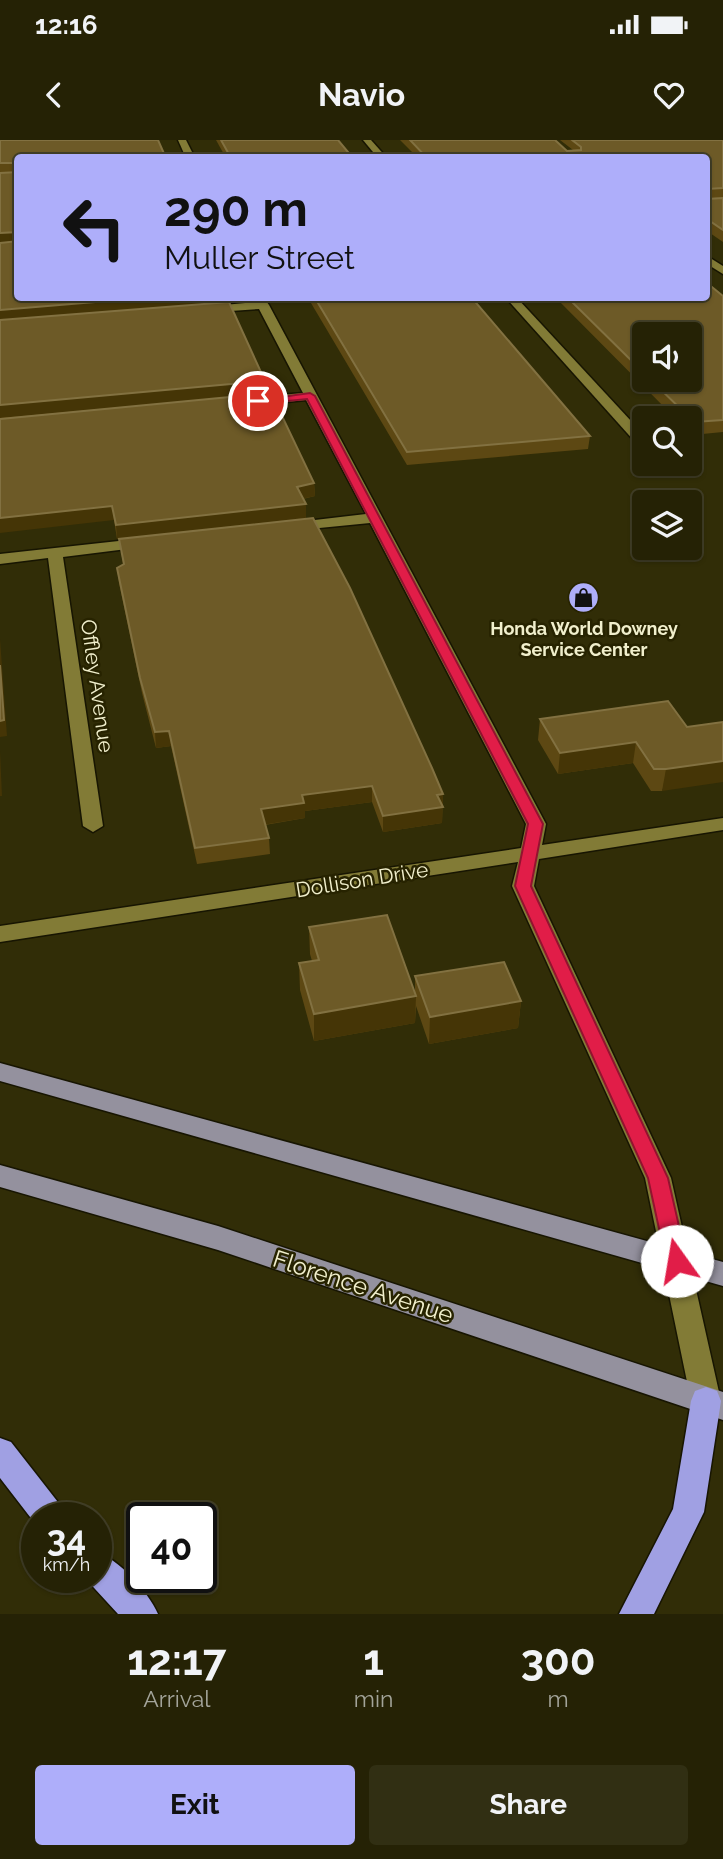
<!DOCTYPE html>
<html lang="en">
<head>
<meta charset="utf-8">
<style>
	:root { --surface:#252205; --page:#312f13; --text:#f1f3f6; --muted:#a3a49a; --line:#423f27; --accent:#aeaefa }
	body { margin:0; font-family:Raleway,sans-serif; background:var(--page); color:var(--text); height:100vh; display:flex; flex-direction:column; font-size:26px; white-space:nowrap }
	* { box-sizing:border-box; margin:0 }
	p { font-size:23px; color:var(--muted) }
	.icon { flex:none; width:38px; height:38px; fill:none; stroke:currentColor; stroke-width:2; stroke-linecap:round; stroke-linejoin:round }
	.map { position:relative; height:1474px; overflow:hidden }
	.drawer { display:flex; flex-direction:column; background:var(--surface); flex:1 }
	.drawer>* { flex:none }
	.banner { position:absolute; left:14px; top:14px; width:696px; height:147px; border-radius:7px; box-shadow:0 2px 5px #0004,0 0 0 2px var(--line); background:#aeaefa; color:#111; overflow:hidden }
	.controls { position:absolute; left:632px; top:182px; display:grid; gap:14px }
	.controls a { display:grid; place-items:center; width:70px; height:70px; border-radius:7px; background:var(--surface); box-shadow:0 2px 5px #0004,0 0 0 2px var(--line); font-size:35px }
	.speed { position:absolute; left:21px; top:1362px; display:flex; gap:14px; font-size:35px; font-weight:700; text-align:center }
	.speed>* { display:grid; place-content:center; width:91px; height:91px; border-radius:50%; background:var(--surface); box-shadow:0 2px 5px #0004,0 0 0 2px var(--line); line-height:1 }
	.speed small { font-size:18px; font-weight:400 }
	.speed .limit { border:4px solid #111; border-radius:10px; background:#fff; color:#111 }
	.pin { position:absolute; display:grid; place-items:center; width:60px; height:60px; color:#fff; margin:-30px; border:4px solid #fff; border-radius:50%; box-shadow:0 2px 7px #0007 }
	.me { position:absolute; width:77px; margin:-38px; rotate:347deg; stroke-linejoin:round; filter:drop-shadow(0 0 5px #0008) }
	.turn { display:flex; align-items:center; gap:24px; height:147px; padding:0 35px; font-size:32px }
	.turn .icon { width:91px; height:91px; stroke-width:2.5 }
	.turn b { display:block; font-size:49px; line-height:60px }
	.eta { display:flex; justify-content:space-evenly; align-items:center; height:119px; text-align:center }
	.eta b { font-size:42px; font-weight:700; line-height:49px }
	.action { display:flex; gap:14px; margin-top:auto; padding:14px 35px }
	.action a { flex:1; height:80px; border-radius:7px; background:var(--accent); color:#111; font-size:28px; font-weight:700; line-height:80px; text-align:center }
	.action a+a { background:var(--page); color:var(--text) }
	.status { display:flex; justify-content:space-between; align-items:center; height:49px; padding:0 35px; background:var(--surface); direction:ltr }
	.status svg { height:19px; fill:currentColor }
	header { display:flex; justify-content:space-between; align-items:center; height:91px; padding:0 35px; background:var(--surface); font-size:32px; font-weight:700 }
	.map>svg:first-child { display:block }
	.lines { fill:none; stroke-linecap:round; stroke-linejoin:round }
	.minor-casing { stroke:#171502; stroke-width:3 }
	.major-casing { stroke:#171502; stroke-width:3 }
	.highway-casing { stroke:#171502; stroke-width:3 }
	.minor { fill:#827b36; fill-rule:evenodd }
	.major { fill:#94919e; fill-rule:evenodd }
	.highway { fill:#a0a0e3; fill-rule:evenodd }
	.wall { fill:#5d4813; fill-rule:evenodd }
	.shaded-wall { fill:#453506 }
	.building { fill:#6d5a27; stroke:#827141; stroke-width:2 }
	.route { fill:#e11d48; stroke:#92132f; stroke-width:2 }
	.labels { text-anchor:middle; stroke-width:5; stroke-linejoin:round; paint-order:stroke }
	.far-poi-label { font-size:18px; font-weight:bold; fill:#f1efcc; stroke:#272300 }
	.street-label { font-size:21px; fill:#f1efcc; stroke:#272300 }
	.near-street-label { font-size:24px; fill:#f1efcc; stroke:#272300 }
</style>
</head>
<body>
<div class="status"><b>12:16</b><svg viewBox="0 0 49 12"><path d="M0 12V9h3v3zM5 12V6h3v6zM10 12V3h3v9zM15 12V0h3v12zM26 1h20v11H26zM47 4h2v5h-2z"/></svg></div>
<header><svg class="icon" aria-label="back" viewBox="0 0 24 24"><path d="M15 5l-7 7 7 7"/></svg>Navio<svg class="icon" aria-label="heart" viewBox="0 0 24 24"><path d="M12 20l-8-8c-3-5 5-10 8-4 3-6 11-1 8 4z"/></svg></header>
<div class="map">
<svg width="723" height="1474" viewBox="0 0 723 1474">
	<rect width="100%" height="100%" fill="#312d07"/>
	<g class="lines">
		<defs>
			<g id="minor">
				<path d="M178 0H186L195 18H186Z"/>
				<path d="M363 0H371L387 18H378Z"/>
				<path d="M707 116 723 126V134L707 124Z"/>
				<path d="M254 158H264L269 165 546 684 542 705 723 678V690L539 719 534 746 671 1038 721 1261 717 1271 706 1275 695 1271 691 1261 645 1038 512 746 518 722 0 802V786L521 708 526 684 370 383 289 391 282 387 289 383 366 374 306 260 246 266 240 262 246 258 303 253 259 169 202 173 196 170 202 167 256 162Z"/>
				<path d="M506 158H517L644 295V303H636Z"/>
				<path d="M146 398 151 400V406L63 417 103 686 93 692 83 686 48 418 0 424V414Z"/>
			</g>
			<g id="major">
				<path d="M0 923 723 1122V1146L0 941Z"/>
				<path d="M0 1025 218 1086 723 1252V1280L218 1110 0 1047Z"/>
			</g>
			<g id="highway">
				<path d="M706 1247 717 1251 721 1261 704 1372 654 1474H619L673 1369 691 1261 695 1251Z"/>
				<path d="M0 1298 11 1302 61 1366 66 1377H37V1386L0 1338Z"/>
				<path d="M96 1411C119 1420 148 1451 158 1474H118L84 1437H96Z"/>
			</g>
		</defs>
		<!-- minor casing -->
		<use href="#minor" class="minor-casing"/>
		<!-- major casing -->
		<use href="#major" class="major-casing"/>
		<!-- highway casing -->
		<use href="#highway" class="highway-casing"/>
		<!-- minor -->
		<use href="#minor" class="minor"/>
		<!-- major -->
		<use href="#major" class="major"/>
		<!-- highway -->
		<use href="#highway" class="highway"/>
	</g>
	<!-- wall -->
	<g class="wall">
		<path d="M0 0 18 18V158L224 162 151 168 265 241 266 254 314 343 315 356 303 359 306 378 117 399 114 380 0 278Z"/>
		<path d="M216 0H338L353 18H226Z"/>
		<path d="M400 0H555L567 11 573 10 560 0H723V102L707 91V18H418Z"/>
		<path d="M723 156V292L692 295 690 293V278H675L556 158H707ZM644 194 690 240H644Z"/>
		<path d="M308 158H472L590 296 588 309 407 325Z"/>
		<path d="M119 399 443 654 442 683 383 692 372 662 305 671V678L265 685 269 698 270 714 197 724 171 606 156 608 142 553 119 443 117 428 123 424Z"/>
		<path d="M540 579 687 587 662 651H651L633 623 558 634 538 600Z"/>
		<path d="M309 787 415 853V836L521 861 518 888 429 904 416 866 415 883 314 901 300 850 299 823 312 821 310 814Z"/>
	</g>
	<!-- shaded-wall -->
	<g class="shaded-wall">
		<path d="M18 92V102L0 104V93Z"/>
		<path d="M143 158H224V162L0 181V170Z"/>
		<path d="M265 241 266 254 0 278V265Z"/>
		<path d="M314 343 315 356 297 360V347Z"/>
		<path d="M306 364V378L117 399 116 385Z"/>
		<path d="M112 366 114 380 0 393V378Z"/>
		<path d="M0 499 7 596 0 597Z"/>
		<path d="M169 591 171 606 156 608 155 592Z"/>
		<path d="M636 602 633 623 558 634 560 613Z"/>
		<path d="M0 611 2 656H0Z"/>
		<path d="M723 621V642L662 651 666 629Z"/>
		<path d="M372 646V662L305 671V678L262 685 261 669 302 655Z"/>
		<path d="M443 654 442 683 383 692V676L437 655Z"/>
		<path d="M416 856 415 883 314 901V874Z"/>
		<path d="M521 861 518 888 429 904 430 877Z"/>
	</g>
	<!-- building -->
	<g class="building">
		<path d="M0 0H158L166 18H18V23H0Z"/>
		<path d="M221 0H338L353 18H231Z"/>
		<path d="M410 0H555L567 11 581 10V7L572 0H723V48L707 49V18H427Z"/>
		<path d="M18 32V92L0 93V33Z"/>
		<path d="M723 58V90L707 79V59Z"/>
		<path d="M18 101V158H143L0 170V103Z"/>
		<path d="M707 143 723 156V280L694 282 651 240H690V194H644V233L568 158H707Z"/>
		<path d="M315 158H472L590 296 407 312Z"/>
		<path d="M229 162 265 241 0 265V180Z"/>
		<path d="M271 253 314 343 297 347 306 364 116 385 112 366 0 378V279Z"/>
		<path d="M313 378 350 448 432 628 443 654 437 655 443 667 383 676 372 646 302 655 304 663 261 669 269 698 195 708 169 591 155 592 140 538 117 428 124 424 119 399Z"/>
		<path d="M0 525 4 580 0 581Z"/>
		<path d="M668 561 687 587 723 582V621L666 629H654L636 602 560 613 540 579Z"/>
		<path d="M387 775 416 856 314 874 299 823 319 820 309 787Z"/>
		<path d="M504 822 521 861 430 877 415 836Z"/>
	</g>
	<!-- route -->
	<path class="route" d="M310 253 315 256 543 684 531 746 668 1038 687 1121 684 1127 677 1130 669 1127 666 1121 648 1038 515 746 528 684 307 259 258 264 253 261Z"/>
	<!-- icons -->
	<defs>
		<symbol id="shop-disc" viewBox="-11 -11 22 22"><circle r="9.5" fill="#aeaefa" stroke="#272300"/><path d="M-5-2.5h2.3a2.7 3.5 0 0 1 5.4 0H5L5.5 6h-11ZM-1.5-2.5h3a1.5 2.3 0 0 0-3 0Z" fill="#111"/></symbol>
	</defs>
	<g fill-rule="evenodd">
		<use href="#shop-disc" x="566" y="440" width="35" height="35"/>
	</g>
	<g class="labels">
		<!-- far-poi labels -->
		<g class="far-poi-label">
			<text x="584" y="495">Honda World Downey<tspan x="584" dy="21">Service Center</tspan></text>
		</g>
		<!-- street labels -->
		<g class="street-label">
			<text transform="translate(97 546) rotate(82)" y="7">Offley Avenue</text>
			<text transform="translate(362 740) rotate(-9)" y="7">Dollison Drive</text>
		</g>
		<!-- near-street labels -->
		<g class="near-street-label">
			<text transform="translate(363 1147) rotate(18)" y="8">Florence Avenue</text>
		</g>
	</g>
</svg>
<div class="controls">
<a><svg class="icon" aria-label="sound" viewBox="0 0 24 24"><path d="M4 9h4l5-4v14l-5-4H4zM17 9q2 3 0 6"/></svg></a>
<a><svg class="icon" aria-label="search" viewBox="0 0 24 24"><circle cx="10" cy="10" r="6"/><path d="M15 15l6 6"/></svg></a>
<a><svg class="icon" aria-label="layers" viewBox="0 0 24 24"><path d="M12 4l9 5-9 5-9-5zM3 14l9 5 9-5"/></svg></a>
</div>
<div class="speed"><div>34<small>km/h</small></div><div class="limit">40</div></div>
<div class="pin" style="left:258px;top:261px;background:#d93025"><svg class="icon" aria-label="arrive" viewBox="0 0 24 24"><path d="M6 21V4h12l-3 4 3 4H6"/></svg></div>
<svg class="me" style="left:677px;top:1121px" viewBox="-20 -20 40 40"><circle r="19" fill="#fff"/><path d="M0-13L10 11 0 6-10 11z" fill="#e11d48"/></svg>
<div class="banner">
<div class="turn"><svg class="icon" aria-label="left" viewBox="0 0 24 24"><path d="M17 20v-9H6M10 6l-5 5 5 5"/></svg><div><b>290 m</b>Muller Street</div></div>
</div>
</div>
<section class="drawer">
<div class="eta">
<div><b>12:17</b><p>Arrival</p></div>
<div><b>1</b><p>min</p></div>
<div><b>300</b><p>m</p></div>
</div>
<div class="action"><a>Exit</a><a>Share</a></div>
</section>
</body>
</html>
